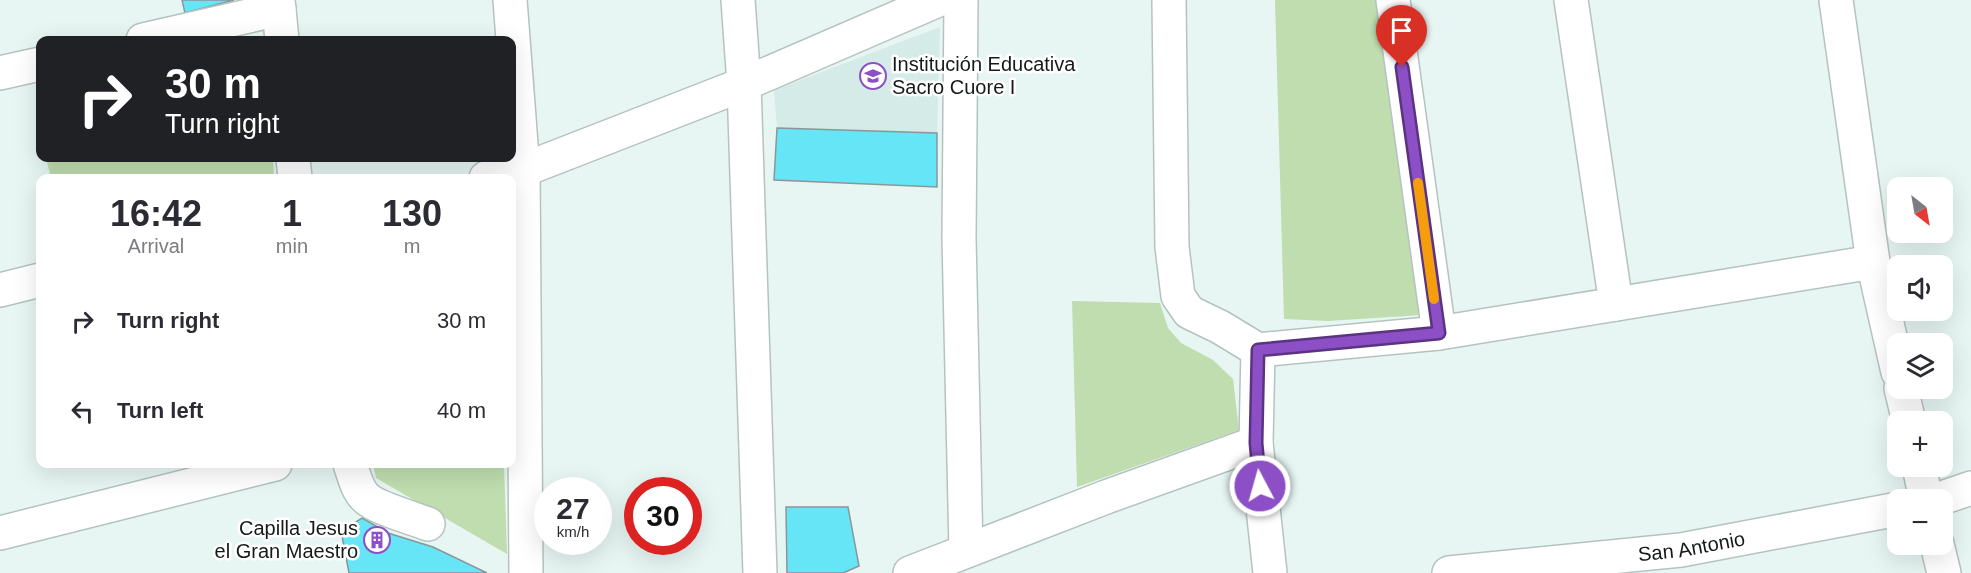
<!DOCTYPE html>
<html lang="en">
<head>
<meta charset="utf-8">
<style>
	:root { --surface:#fff; --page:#f7f7f7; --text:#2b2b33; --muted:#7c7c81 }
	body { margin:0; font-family:Helvetica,sans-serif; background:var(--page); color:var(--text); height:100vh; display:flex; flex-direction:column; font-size:22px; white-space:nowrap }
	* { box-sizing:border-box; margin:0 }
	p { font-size:20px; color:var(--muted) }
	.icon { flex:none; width:33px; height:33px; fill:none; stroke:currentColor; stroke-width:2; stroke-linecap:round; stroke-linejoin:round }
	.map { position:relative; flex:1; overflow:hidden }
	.sheet { position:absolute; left:36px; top:174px; width:480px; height:294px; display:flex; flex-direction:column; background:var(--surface); border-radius:12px; box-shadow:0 6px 24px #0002 }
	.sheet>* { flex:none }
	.guide { position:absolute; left:36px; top:36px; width:480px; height:126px; border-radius:12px; box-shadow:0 6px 24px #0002; background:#202124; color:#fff; overflow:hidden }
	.needle { width:39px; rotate:149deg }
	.tools { position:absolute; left:1887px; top:177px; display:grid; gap:12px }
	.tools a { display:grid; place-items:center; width:66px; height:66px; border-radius:12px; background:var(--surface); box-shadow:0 6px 24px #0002; font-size:30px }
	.speed { position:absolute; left:534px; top:477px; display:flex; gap:12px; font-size:30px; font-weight:700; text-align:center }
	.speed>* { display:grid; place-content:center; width:78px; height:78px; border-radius:50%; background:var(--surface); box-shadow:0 6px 24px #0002; line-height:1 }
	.speed small { font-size:15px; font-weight:400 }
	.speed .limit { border:9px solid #d22; background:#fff; color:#111 }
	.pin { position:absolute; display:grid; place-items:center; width:51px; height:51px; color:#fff; margin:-62px -26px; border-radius:50% 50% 50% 0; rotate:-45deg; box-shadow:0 0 6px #0007 }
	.pin .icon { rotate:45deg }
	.me { position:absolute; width:66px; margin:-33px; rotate:354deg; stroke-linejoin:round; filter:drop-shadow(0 0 4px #0008) }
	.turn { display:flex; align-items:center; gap:21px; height:126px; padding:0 30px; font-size:27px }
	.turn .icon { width:78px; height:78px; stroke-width:2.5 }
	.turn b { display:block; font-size:42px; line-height:51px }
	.eta { display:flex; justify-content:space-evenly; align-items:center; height:102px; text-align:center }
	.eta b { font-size:36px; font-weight:600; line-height:42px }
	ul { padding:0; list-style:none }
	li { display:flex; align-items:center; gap:18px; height:90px; padding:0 30px }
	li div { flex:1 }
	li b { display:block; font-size:22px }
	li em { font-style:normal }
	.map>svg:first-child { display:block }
	.built { fill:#d4ebe7 }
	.green { fill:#bfddaf }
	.building { fill:#65e5f6; stroke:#8a9799; stroke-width:1.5 }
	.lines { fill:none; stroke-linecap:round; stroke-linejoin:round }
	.minor-casing { stroke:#b5c3c0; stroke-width:36 }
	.minor { stroke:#fff; stroke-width:33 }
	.route-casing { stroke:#5b3381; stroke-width:15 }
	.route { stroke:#8c4fc6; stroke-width:10 }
	.slow { stroke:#f59e0b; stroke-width:10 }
	.labels { text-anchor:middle; stroke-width:5; stroke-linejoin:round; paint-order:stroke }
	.poi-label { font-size:20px; fill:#151a19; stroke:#fff; text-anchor:start }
	.street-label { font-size:20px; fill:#151a19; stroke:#fff }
</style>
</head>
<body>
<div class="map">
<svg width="1971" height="573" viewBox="0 0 1971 573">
	<rect width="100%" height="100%" fill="#e7f6f3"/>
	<!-- built -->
	<path class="built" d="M940 27 937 133 777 128 774 90Z"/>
	<!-- green -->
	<g class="green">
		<path d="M1275 0H1379L1422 315 1328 321 1284 319Z"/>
		<path d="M46 158H273L274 178H51Z"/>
		<path d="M1072 301 1160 303 1168 328 1181 343 1213 360 1233 379 1239 430 1077 487Z"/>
		<path d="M373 464H504L507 554 376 478Z"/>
	</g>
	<!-- building -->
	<g class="building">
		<path d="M182 0H234L185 13Z"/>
		<path d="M777 128 937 133V187L774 180Z"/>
		<path d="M786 507H848L859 566 843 573H787Z"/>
		<path d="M362 518 388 533 433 547 487 573H349L341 531Z"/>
	</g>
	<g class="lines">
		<defs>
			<g id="minor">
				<path d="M278 0 282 40"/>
				<path d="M510 0 523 170 526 573"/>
				<path d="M738 0 744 84 760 573"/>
				<path d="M961 0 959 238 966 551"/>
				<path d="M1169 0 1172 247 1178 296 1189 312 1220 327 1258 350 1439 333 1873 262"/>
				<path d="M1393 0 1439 333"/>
				<path d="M1571 0 1616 304"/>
				<path d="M1836 0 1873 262 1898 372"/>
				<path d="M143 40 279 9"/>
				<path d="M0 73 40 64"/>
				<path d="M293 158 295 178"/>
				<path d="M486 178 523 170 744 84 938 0"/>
				<path d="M0 290 40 280"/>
				<path d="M1258 350 1256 443 1270 573"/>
				<path d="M1901 388 1909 422"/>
				<path d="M350 464C354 475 357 490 366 498 376 508 413 518 428 524"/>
				<path d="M1919 466 1926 500"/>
				<path d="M1936 500 1971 488"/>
				<path d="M0 533 275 464"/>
				<path d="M1937 544 1944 573"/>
				<path d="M910 573 1106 497 1256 443"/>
				<path id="s1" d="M1449 573 1681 550 1898 509"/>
			</g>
		</defs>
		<!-- minor casing -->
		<use href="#minor" class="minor-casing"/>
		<!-- minor -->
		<use href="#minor" class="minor"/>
	</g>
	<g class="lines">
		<defs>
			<path id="route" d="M1260 486 1256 443 1258 350 1439 333 1402 67"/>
		</defs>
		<!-- route casing -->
		<use href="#route" class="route-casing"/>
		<!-- route -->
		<use href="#route" class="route"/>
		<!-- slow -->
		<path class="slow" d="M1418 183 1434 299"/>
	</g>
	<!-- icons -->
	<defs>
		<symbol id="school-ring" viewBox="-11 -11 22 22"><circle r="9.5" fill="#fff" stroke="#8c4fc6" stroke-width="1.5"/><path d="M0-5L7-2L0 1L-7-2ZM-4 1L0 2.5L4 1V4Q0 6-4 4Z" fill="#8c4fc6"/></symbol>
		<symbol id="building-ring" viewBox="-11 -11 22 22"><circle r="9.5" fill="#fff" stroke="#8c4fc6" stroke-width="1.5"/><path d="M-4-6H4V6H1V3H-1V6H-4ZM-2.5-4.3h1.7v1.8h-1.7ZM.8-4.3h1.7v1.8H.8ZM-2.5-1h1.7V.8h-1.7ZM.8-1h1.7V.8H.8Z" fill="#8c4fc6"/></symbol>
	</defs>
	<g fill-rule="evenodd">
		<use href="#school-ring" x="858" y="61" width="30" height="30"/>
		<use href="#building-ring" x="362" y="525" width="30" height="30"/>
	</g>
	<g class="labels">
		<!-- poi labels -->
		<g class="poi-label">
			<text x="892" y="71">Institución Educativa<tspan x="892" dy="23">Sacro Cuore I</tspan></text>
			<text x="358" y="535" text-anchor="end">Capilla Jesus<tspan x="358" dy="23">el Gran Maestro</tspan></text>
		</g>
		<!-- street labels -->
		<g class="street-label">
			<text dy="7" stroke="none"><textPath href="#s1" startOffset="244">San Antonio</textPath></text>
		</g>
	</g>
</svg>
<div class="tools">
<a><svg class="needle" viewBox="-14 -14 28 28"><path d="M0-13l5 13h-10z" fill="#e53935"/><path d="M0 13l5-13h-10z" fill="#7c7c81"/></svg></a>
<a><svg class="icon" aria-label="sound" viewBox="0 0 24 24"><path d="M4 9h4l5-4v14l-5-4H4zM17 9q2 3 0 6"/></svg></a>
<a><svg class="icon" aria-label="layers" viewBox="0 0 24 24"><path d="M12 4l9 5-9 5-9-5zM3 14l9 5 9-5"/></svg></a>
<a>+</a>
<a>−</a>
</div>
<div class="speed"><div>27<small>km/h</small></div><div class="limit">30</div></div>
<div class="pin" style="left:1402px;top:67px;background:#d93025"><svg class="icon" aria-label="arrive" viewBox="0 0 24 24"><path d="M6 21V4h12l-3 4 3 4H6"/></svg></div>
<svg class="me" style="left:1260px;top:486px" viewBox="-20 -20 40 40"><circle r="17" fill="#8c4fc6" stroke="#fff" stroke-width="3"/><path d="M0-11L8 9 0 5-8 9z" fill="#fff"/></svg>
<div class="guide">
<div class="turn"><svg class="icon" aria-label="right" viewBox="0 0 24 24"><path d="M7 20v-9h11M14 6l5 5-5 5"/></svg><div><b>30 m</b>Turn right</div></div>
</div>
<section class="sheet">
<div class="eta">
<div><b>16:42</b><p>Arrival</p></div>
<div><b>1</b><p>min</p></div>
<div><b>130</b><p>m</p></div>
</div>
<ul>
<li><svg class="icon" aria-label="right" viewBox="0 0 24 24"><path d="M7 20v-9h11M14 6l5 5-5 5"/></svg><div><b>Turn right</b></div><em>30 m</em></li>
<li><svg class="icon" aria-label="left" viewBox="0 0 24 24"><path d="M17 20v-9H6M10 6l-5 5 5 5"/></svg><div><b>Turn left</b></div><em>40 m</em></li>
</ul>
</section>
</div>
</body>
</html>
